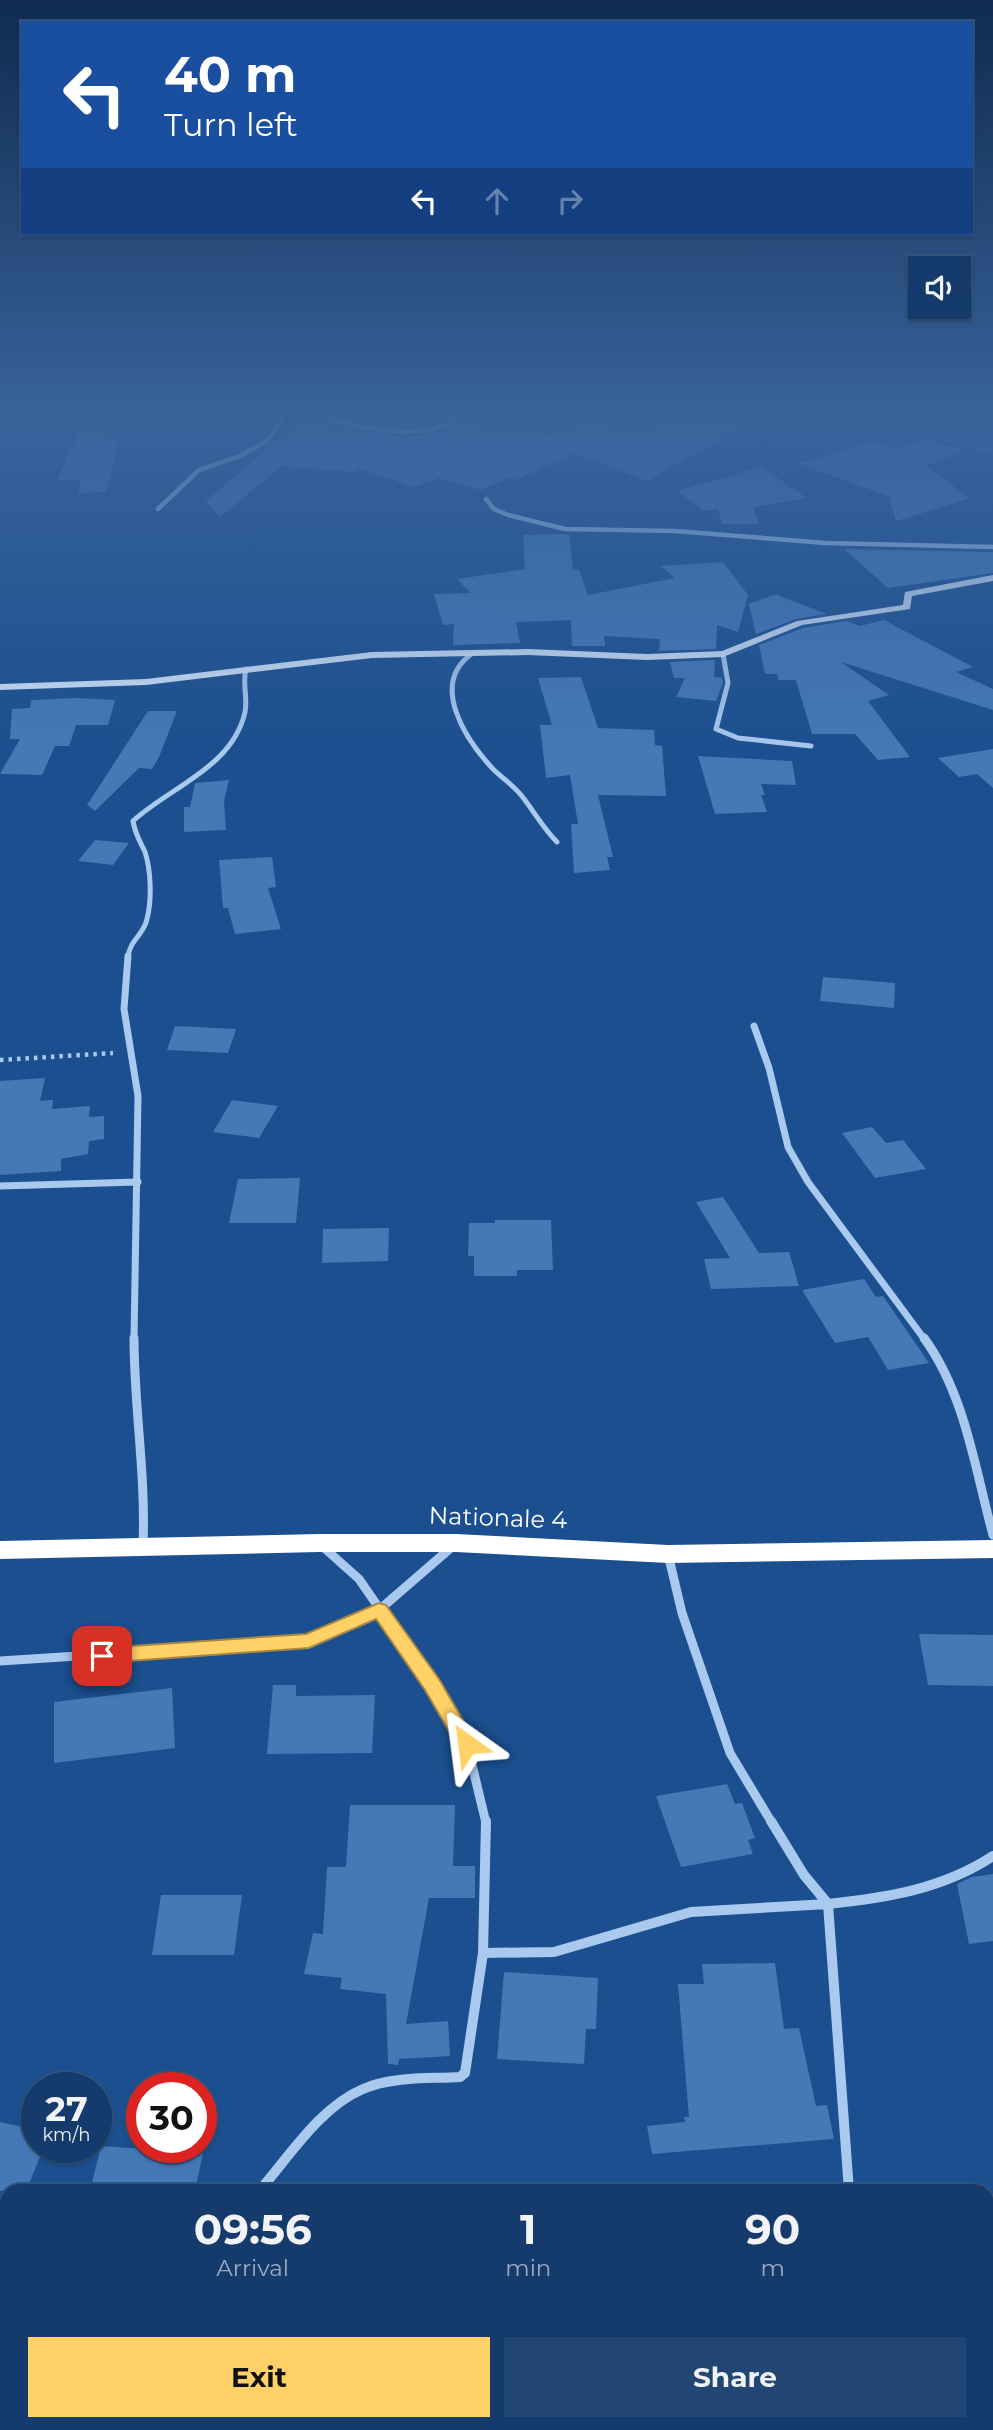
<!DOCTYPE html>
<html lang="en">
<head>
<meta charset="utf-8">
<style>
	:root { --surface:#143b6b; --page:#214673; --text:#f1f3f6; --muted:#9dadc1; --line:#33557e; --accent:#ffd166 }
	body { margin:0; font-family:Montserrat,sans-serif; background:var(--page); color:var(--text); height:100vh; display:flex; flex-direction:column; font-size:26px; white-space:nowrap }
	* { box-sizing:border-box; margin:0 }
	p { font-size:23px; color:var(--muted) }
	.icon { flex:none; width:38px; height:38px; fill:none; stroke:currentColor; stroke-width:2; stroke-linecap:round; stroke-linejoin:round }
	.map { position:relative; flex:1; overflow:hidden }
	.details { position:absolute; left:0px; top:2184px; width:994px; height:247px; display:flex; flex-direction:column; background:var(--surface); border-radius:21px 21px 0 0; box-shadow:0 2px 5px #0004,0 0 0 2px var(--line) }
	.details>* { flex:none }
	.guide { position:absolute; left:21px; top:21px; width:952px; height:214px; border-radius:0px; box-shadow:0 2px 5px #0004,0 0 0 2px var(--line); background:#1a4fa0; color:#fff; overflow:hidden }
	.buttons { position:absolute; left:908px; top:256px; display:grid; gap:14px }
	.buttons a { display:grid; place-items:center; width:63px; height:63px; border-radius:0px; background:var(--surface); box-shadow:0 2px 5px #0004,0 0 0 2px var(--line); font-size:35px }
	.speed { position:absolute; left:21px; top:2072px; display:flex; gap:14px; font-size:35px; font-weight:700; text-align:center }
	.speed>* { display:grid; place-content:center; width:91px; height:91px; border-radius:50%; background:var(--surface); box-shadow:0 2px 5px #0004,0 0 0 2px var(--line); line-height:1 }
	.speed small { font-size:18px; font-weight:400 }
	.speed .limit { border:10px solid #d22; background:#fff; color:#111 }
	.pin { position:absolute; display:grid; place-items:center; width:60px; height:60px; color:#fff; margin:-30px; border-radius:14px; box-shadow:0 4px 10px #0006 }
	.me { position:absolute; width:77px; margin:-38px; rotate:329deg; stroke-linejoin:round; filter:drop-shadow(0 0 5px #0008) }
	.turn { display:flex; align-items:center; gap:24px; height:147px; padding:0 28px; font-size:32px }
	.turn .icon { width:91px; height:91px; stroke-width:2.5 }
	.turn b { display:block; font-size:49px; line-height:60px }
	.lanes { display:flex; align-items:center; height:66px; padding:0 28px; background:#0003; justify-content:center; gap:35px; direction:ltr }
	.lanes .off { opacity:.35 }
	.eta { display:flex; justify-content:space-evenly; align-items:center; height:119px; text-align:center }
	.eta b { font-size:42px; font-weight:700; line-height:49px }
	.button { display:flex; gap:14px; margin-top:auto; padding:14px 28px }
	.button a { flex:1; height:80px; border-radius:0px; background:var(--accent); color:#111; font-size:28px; font-weight:700; line-height:80px; text-align:center }
	.button a+a { background:var(--page); color:var(--text) }
	.map>svg:first-child { display:block }
	.green { fill:#2e69ad }
	.building { fill:#4478b7 }
	.lines { fill:none; stroke-linecap:round; stroke-linejoin:round }
	.path { stroke:#a9c9ee; stroke-width:4.5; stroke-dasharray:3.5 5; stroke-linecap:butt }
	.street-far4 { stroke:#a9c9ee; stroke-width:4.5 }
	.street-far3 { stroke:#a9c9ee; stroke-width:5 }
	.street-far2 { stroke:#a9c9ee; stroke-width:7 }
	.street-far1 { stroke:#a9c9ee; stroke-width:9 }
	.street { stroke:#a9c9ee; stroke-width:10 }
	.secondary { fill:#d6e6fa; fill-rule:evenodd }
	.highway { fill:#fff; fill-rule:evenodd }
	.route { fill:#ffd166; stroke:#a68842; stroke-width:2 }
	.labels { text-anchor:middle; stroke-width:5; stroke-linejoin:round; paint-order:stroke }
	.street-label { font-size:24px; fill:#fff; stroke:#1b4f8f }
</style>
</head>
<body>
<div class="map">
<svg width="993" height="2430" viewBox="0 0 993 2430">
	<rect width="100%" height="100%" fill="#1b4f8f"/>
	<!-- green -->
	<path class="green" d="M858 413H993V455L872 420Z"/>
	<!-- building -->
	<g class="building">
		<path d="M687 413H769L646 481 575 453 516 480 510 478 481 490 439 478 415 487 356 468 353 472 282 466 220 517 206 501 300 421 403 437 435 434 461 422 546 435 589 420 635 434Z"/>
		<path d="M82 426 119 443 106 492 79 493 80 480H57Z"/>
		<path d="M924 439 965 450 925 466 970 498 896 521 889 496 798 464 872 441 897 449Z"/>
		<path d="M761 467 807 498 753 507 758 524H722L718 509 704 511 678 491Z"/>
		<path d="M569 534 573 570H579L588 595 675 578 660 566 723 562 748 595 738 632 717 625 716 649 659 651 660 639 604 636 605 646H572L571 620 516 622 520 643 453 645 454 624 443 625 434 594 471 593 457 579 525 569 523 535Z"/>
		<path d="M844 549 993 552V573L888 588Z"/>
		<path d="M776 594 785 598 827 614 796 619 756 634 749 604Z"/>
		<path d="M884 620 973 667 956 672 993 689V710L841 662 889 695 868 701 910 757 878 760 855 734H812L796 680H778L777 674H765L759 645 803 628 846 621 860 626Z"/>
		<path d="M715 660 714 677 722 678 723 683 716 701 676 697 685 678H674L670 662Z"/>
		<path d="M581 677 598 728 654 730 655 745 662 746 666 796 598 795 613 857H607L610 870 574 873 571 824H578L570 775 546 778 540 725H552L538 678Z"/>
		<path d="M76 698 115 700 108 725H76L69 746H55L42 775 0 774 20 739H10L12 709 30 708 31 700Z"/>
		<path d="M148 711H177L159 757 152 769 139 768 95 811 87 805Z"/>
		<path d="M993 749V788L977 774 959 777 938 758Z"/>
		<path d="M698 756 792 761 796 785 761 784 765 795H761L767 812 715 814Z"/>
		<path d="M229 780 224 801 226 830 184 832V807H190L195 783Z"/>
		<path d="M95 840 129 843 113 865 78 861Z"/>
		<path d="M272 857 276 887 268 888 281 929 235 934 228 908H223L219 860Z"/>
		<path d="M823 977 895 983 894 1008 820 1001Z"/>
		<path d="M175 1026 236 1029 228 1053 167 1050Z"/>
		<path d="M45 1078 40 1101 53 1100 52 1109 90 1106 89 1117 104 1116V1139L89 1141 88 1154 61 1159V1171L0 1175V1081Z"/>
		<path d="M232 1100 278 1106 259 1138 213 1132Z"/>
		<path d="M872 1127 886 1143 903 1140 926 1169 875 1178 842 1133Z"/>
		<path d="M300 1178 296 1223H229L238 1179Z"/>
		<path d="M723 1197 759 1253 789 1252 799 1286 711 1289 704 1259 730 1258 696 1202Z"/>
		<path d="M495 1220H551L553 1270H517V1276H474V1256H468L469 1223H495Z"/>
		<path d="M389 1228 388 1261 322 1263 323 1229Z"/>
		<path d="M864 1279 876 1297 883 1296 929 1363 888 1370 868 1337 835 1343 802 1290Z"/>
		<path d="M919 1634 993 1635V1686L928 1685Z"/>
		<path d="M273 1685H296V1696L375 1695 372 1753 267 1754Z"/>
		<path d="M172 1688 175 1748 54 1763V1702Z"/>
		<path d="M727 1784 735 1804 742 1803 755 1838 748 1840 753 1854 681 1867 656 1796Z"/>
		<path d="M350 1805H455L453 1866H475V1898H429L406 2024 448 2021 450 2056 399 2059 398 2065 388 2064 386 1994 340 1989 342 1978 304 1974 313 1933 323 1934 327 1867H346Z"/>
		<path d="M993 1874V1941L969 1944 957 1884 972 1877Z"/>
		<path d="M161 1895H242L234 1955H152Z"/>
		<path d="M775 1963 784 2029 799 2028 816 2106 827 2105 834 2139 652 2154 647 2126 685 2122 684 2117H689L678 1984H704L702 1964Z"/>
		<path d="M504 1972 598 1978 596 2029H586L584 2064 497 2059Z"/>
		<path d="M0 2122 37 2130V2147H44L26 2191H0Z"/>
		<path d="M101 2146 203 2153 195 2191H90Z"/>
	</g>
	<g class="lines">
		<!-- path -->
		<path class="path" d="M0 1060 113 1053"/>
		<!-- street-far4 -->
		<g class="street-far4">
			<path d="M308 413C346 423 394 438 434 429 446 426 457 418 469 413"/>
			<path d="M486 499 494 509 508 515 565 529 675 531 826 543 993 547"/>
			<path d="M158 509 199 470 240 456 268 440 286 413"/>
			<path d="M471 654 473 653"/>
		</g>
		<!-- street-far3 -->
		<g class="street-far3">
			<path d="M473 653C428 683 466 740 493 769 502 778 513 785 521 795 534 811 542 827 557 842"/>
			<path d="M723 654 728 683 716 729 738 738 811 746"/>
			<path d="M128 958C129 940 144 935 147 919 152 900 151 870 145 852 140 841 135 834 133 821 170 787 233 767 245 712 248 698 242 684 246 669"/>
		</g>
		<!-- street-far2 -->
		<g class="street-far2">
			<path d="M128 956 124 1009 138 1096 134 1340"/>
			<path d="M754 1026 769 1068 788 1147 808 1182 925 1340"/>
			<path d="M0 1186 138 1182"/>
		</g>
		<!-- street-far1 -->
		<g class="street-far1">
			<path d="M134 1338C134 1407 146 1475 143 1544"/>
			<path d="M924 1338C965 1394 975 1469 993 1535"/>
			<path d="M322 1546 359 1579 432 1685 467 1744 486 1823"/>
			<path d="M668 1554 682 1613 730 1753 772 1823"/>
			<path d="M0 1661 309 1641 379 1610 453 1546"/>
		</g>
		<!-- street -->
		<g class="street">
			<path d="M486 1821 483 1953 554 1952 691 1912 828 1904 849 2191"/>
			<path d="M771 1821 804 1875 828 1904C886 1898 943 1889 993 1856"/>
			<path d="M259 2191C289 2157 320 2107 363 2089 393 2076 429 2079 460 2077L465 2073 483 1953"/>
			<path d="M153 2430 155 2424"/>
			<path d="M805 2430 815 2424"/>
		</g>
		<!-- secondary -->
		<path class="secondary" d="M993 575V581L912 596 910 609 802 625 723 657 647 660 528 655 372 658 146 685 0 690V684L146 679 372 652 528 649 647 654 722 651 797 621 903 605 905 592Z"/>
		<!-- highway -->
		<path class="highway" d="M319 1534H456L668 1545 993 1540V1558L668 1563 456 1552H319L0 1559V1541Z"/>
	</g>
	<!-- sky -->
	<linearGradient id="sky" x2="0" y2="1"><stop stop-color="#0f2b4f"/><stop offset="0.55" stop-color="#39639b"/><stop offset="1" stop-color="#39639b" stop-opacity="0"/></linearGradient>
	<rect width="993" height="753" fill="url(#sky)"/>
	<!-- route -->
	<path class="route" d="M379 1603 386 1605 439 1679 477 1744 474 1750H460L425 1690 376 1619 309 1648 102 1663 95 1661 92 1656 95 1650 102 1648 306 1634Z"/>
	<g class="labels">
		<!-- street labels -->
		<g class="street-label">
			<text transform="translate(498 1518) rotate(2)" y="8">Nationale 4</text>
		</g>
	</g>
</svg>
<div class="buttons">
<a><svg class="icon" aria-label="sound" viewBox="0 0 24 24"><path d="M4 9h4l5-4v14l-5-4H4zM17 9q2 3 0 6"/></svg></a>
</div>
<div class="speed"><div>27<small>km/h</small></div><div class="limit">30</div></div>
<div class="pin" style="left:102px;top:1656px;background:#d93025"><svg class="icon" aria-label="arrive" viewBox="0 0 24 24"><path d="M6 21V4h12l-3 4 3 4H6"/></svg></div>
<svg class="me" style="left:467px;top:1744px" viewBox="-20 -20 40 40"><path d="M0-17L14 15 0 8-14 15z" fill="#ffd166" stroke="#fff" stroke-width="4"/></svg>
<div class="guide">
<div class="turn"><svg class="icon" aria-label="left" viewBox="0 0 24 24"><path d="M17 20v-9H6M10 6l-5 5 5 5"/></svg><div><b>40 m</b>Turn left</div></div>
<div class="lanes"><svg class="icon" aria-label="left" viewBox="0 0 24 24"><path d="M17 20v-9H6M10 6l-5 5 5 5"/></svg><svg class="icon off" aria-label="ahead" viewBox="0 0 24 24"><path d="M12 20V5M6 11l6-6 6 6"/></svg><svg class="icon off" aria-label="right" viewBox="0 0 24 24"><path d="M7 20v-9h11M14 6l5 5-5 5"/></svg></div>
</div>
<section class="details">
<div class="eta">
<div><b>09:56</b><p>Arrival</p></div>
<div><b>1</b><p>min</p></div>
<div><b>90</b><p>m</p></div>
</div>
<div class="button"><a>Exit</a><a>Share</a></div>
</section>
</div>
</body>
</html>
